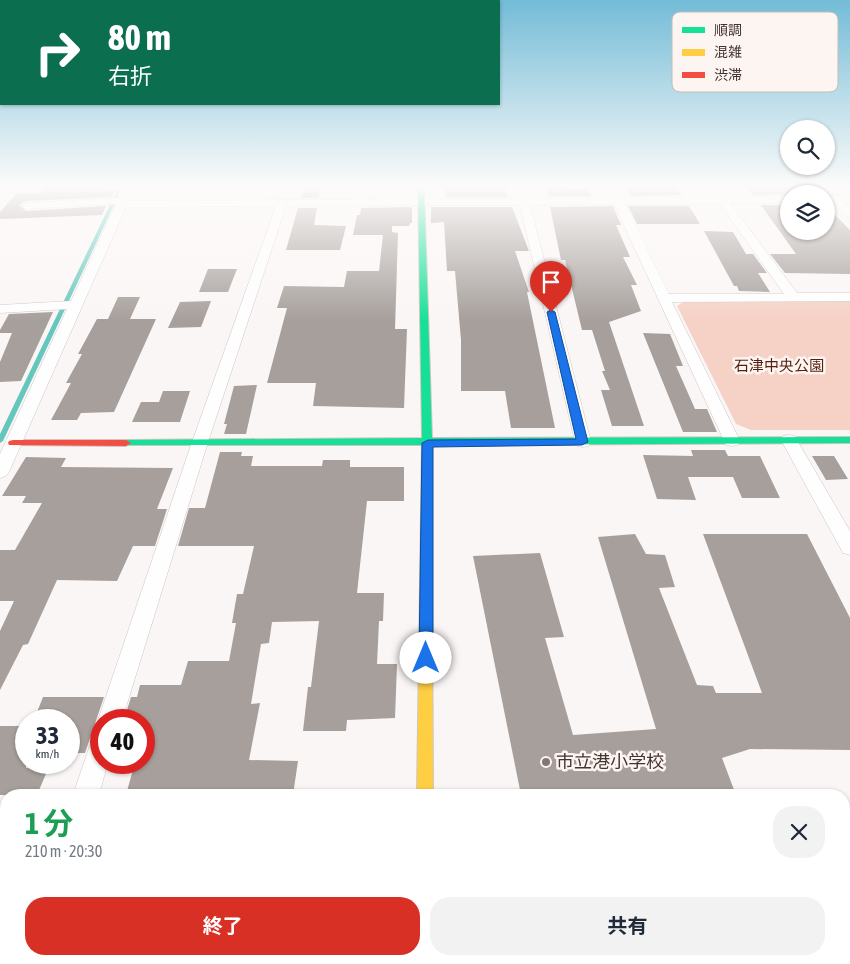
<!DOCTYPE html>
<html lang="ja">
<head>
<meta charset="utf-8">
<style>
	:root { --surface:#fff; --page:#f2f2f3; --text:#1f2937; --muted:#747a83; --accent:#d93025 }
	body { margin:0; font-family:"Asap Condensed","Noto Sans JP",sans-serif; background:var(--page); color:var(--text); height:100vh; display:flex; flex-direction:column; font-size:19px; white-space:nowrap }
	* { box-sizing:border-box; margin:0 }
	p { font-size:16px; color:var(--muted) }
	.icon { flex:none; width:28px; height:28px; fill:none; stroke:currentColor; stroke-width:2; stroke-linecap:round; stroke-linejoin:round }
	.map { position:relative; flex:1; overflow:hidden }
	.side { position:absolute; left:0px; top:789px; width:850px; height:176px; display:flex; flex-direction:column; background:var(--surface); border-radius:20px 20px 0 0; box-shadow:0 1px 4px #0004 }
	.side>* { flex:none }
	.hud { position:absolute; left:0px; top:0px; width:500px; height:105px; box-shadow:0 1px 4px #0004; background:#0b6e4f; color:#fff; overflow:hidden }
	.tools { position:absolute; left:780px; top:120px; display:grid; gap:10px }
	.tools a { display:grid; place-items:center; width:55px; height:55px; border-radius:50%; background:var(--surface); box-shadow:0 1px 4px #0004; font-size:25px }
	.speed { position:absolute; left:15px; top:709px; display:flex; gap:10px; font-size:25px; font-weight:700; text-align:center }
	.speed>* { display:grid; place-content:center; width:65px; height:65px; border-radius:50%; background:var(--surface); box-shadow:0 1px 4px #0004; line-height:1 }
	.speed small { font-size:12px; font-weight:400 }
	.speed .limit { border:8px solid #d22; background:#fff; color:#111 }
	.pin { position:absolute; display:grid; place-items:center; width:42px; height:42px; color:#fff; margin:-51px -21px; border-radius:50% 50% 50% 0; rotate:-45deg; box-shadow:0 0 5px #0007 }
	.pin .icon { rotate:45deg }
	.me { position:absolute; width:55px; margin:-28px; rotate:0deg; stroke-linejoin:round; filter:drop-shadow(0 0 4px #0008) }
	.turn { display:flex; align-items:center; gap:18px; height:105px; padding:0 25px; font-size:22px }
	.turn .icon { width:65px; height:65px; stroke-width:2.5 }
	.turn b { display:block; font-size:35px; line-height:42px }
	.round { display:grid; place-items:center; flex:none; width:52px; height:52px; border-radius:20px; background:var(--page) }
	.summary { display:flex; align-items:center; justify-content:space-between; height:85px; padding:0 25px }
	h1 { font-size:30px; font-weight:700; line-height:38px; color:#1e9e55 }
	.button { display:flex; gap:10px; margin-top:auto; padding:10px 25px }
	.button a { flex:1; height:58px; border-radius:20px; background:var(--accent); color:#fff; font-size:20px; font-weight:700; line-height:58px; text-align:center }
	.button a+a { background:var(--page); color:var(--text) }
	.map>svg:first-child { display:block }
	.green { fill:#f6d1c5 }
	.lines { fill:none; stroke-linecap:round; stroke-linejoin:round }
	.stream { fill:#63c7bd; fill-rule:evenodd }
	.building { fill:#a69f9c }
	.street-casing { stroke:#cec5c2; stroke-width:1 }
	.fast-casing { stroke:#cec5c2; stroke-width:2 }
	.slow-casing { stroke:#cec5c2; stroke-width:2 }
	.jam-casing { stroke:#cec5c2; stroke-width:2 }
	.street { fill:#fefefe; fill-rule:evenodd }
	.fast { fill:#16e098; fill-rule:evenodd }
	.slow { fill:#ffcf43; fill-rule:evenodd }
	.jam { fill:#f24e42; fill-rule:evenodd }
	.route { fill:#1a73e8; stroke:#114b97 }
	.poi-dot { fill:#837875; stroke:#fdf5f2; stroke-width:2 }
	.labels { text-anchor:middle; stroke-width:5; stroke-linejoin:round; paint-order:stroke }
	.park-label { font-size:15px; fill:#561e0b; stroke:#fdf5f2 }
	.near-poi-label { font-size:18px; fill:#433430; stroke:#fdf5f2; text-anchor:start }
	.key { fill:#fdf5f2; stroke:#c5bbb8; stroke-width:1 }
	.key-label { font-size:14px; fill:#433430 }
</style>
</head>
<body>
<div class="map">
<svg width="850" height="964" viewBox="0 0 850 964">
	<rect width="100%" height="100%" fill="#faf6f5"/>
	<!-- green -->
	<g class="green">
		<path d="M850 301V430H751L736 424 677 306 683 302Z"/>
		<path d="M844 889H850V964H659L658 959H844Z"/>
	</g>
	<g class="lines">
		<!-- stream -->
		<path class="stream" d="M119 186H123L3 441 0 443V434Z"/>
	</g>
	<!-- building -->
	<g class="building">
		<path d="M46 186H106L104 190H115L111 197 26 201 19 205 26 211 106 206 102 215 0 219V212L17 193H40Z"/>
		<path d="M305 186H321L319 198H301Z"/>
		<path d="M445 186H504L508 197H446Z"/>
		<path d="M626 186H676L682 195 631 196Z"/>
		<path d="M546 187 588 188 592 196H548Z"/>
		<path d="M746 187H807L814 194 753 195Z"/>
		<path d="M761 205H789V231H826V206L850 230V274L785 273 770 254H796Z"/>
		<path d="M613 206 621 225H616L630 257H623L637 285H631L641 311 609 322 644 426H612L601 390H610L602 371H605L592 330H582L565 260H561L550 207Z"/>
		<path d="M628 206H689L700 224H637Z"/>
		<path d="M412 207V223H410L409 226H392V232L398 233 395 329H407L404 408 313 406 316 383H267L287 308H277L284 286 344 287 347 271H379L383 235H353L357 215H360L361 208Z"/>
		<path d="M431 207H512L529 251H515L529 292H527L555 428H511L505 391H461V340L455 271H447L444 222 431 223Z"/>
		<path d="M298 208H317L314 225 346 226 340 250H286Z"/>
		<path d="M704 231 733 232 746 254H753L767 273H758L770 292 739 291 737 286H734Z"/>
		<path d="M208 269H237L228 292H199Z"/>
		<path d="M118 297H140L130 319H156L114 412 81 413 77 420H51L71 383H66L82 354H78L97 319H108Z"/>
		<path d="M211 301 201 327 168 328 180 302Z"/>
		<path d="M53 312 21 381 0 382V362L12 333H0V330L9 314Z"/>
		<path d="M643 333 670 334 683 366H676L695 409H707L717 432H683Z"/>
		<path d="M257 385 246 434H224L227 424H224L234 386Z"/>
		<path d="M163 391H190L180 422H132L141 402H159Z"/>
		<path d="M691 450H725L728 456H760L780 498H742L733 477H688L696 500 657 499 643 455 693 456Z"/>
		<path d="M220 452H242L241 456H253L251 466H322L323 460H350V467H404V501H367L357 593H384L383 621H379L377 664H397L395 718 347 720 346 731H303L308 687H311L319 621 272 622 269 643 261 644 251 704 260 703 249 760 298 761 293 795H126L135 762H144V720H124L131 697H137L140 685H181L188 661H229L236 623H232L237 594H243L254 546H178L189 508H205Z"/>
		<path d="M812 456H834L848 479 826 480Z"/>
		<path d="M26 457 66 458 61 467 173 468 157 509H167L155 546H133L117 581 57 580 28 644 23 645 0 690V631L14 601H0V550H15L42 503H22L26 496H2Z"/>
		<path d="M635 534 646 554 665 555 675 587 659 588 697 685 713 686 716 693H762L703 534H807L850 618V750L750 749 722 758 736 795H521L473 556 540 553 564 637 545 638 573 735 656 729 598 537Z"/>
		<path d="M43 697H104L85 753H69V720H34Z"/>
		<path d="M0 726H26V768L48 769 37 795H0Z"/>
	</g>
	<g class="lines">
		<defs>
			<g id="street">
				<path d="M125 186H135L128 201 715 197 707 186H717L725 197H789V203H730L797 293H850V301L672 302 740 441 738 445 732 446 726 445 614 204 530 205 591 442 589 446 583 447 577 446 575 442 520 205 286 206 208 442 122 720H101V727L98 720 192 442 276 206 126 207 9 472 6 476 0 478V454L67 309 0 313V305L71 301 116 204 26 209 21 206 26 203 119 198ZM625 204H720L784 294H669Z"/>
				<path d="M826 196H850V202H844L850 208V217L846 216 832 202H826Z"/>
				<path d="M789 435 795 436 797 440 850 531V555L843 553 781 440 783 436Z"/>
				<path d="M101 736V762H108L99 795H73L92 739Z"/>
				<path d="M17 959H47L46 964H16Z"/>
			</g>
			<g id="fast">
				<path d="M418 186H424L432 438 850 437V443L432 445V584L431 588 426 589 421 588 420 584 422 445H122L121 443 126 440 422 438Z"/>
				<path d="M414 959H432L433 964H413Z"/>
			</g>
			<path id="slow" d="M426 579 431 580 432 584 433 795H417L420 584 421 580Z"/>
			<path id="jam" d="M13 440H126L131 443 126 446 9 445 8 443 9 441Z"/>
		</defs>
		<!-- street casing -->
		<use href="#street" class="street-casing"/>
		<!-- fast casing -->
		<use href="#fast" class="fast-casing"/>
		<!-- slow casing -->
		<use href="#slow" class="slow-casing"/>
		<!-- jam casing -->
		<use href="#jam" class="jam-casing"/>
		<!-- street -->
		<use href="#street" class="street"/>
		<!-- fast -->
		<use href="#fast" class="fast"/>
		<!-- slow -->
		<use href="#slow" class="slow"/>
		<!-- jam -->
		<use href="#jam" class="jam"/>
	</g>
	<!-- sky -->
	<linearGradient id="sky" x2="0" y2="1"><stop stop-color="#73bcd7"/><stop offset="0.58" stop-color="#fdfbfa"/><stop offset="1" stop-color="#fdfbfa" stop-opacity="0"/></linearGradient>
	<rect width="850" height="321" fill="url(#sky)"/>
	<!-- route -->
	<path class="route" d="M551 310 555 312 588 442 582 445 433 447V658L431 662 426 664 421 662 419 658 422 443 428 440 576 439 547 312Z"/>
	<!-- markers -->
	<circle class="poi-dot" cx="546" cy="762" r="5"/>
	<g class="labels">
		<!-- park labels -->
		<g class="park-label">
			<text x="779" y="371">石津中央公園</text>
		</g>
		<!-- near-poi labels -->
		<g class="near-poi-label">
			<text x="556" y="768">市立港小学校</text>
		</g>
	</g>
	<!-- legend -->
	<rect x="672" y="12" width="166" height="80" rx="8" class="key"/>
	<rect x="682" y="27" width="23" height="6" fill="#16e098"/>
	<rect x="682" y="49" width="23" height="7" fill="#ffcf43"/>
	<rect x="682" y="72" width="23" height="6" fill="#f24e42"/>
	<g class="key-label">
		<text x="714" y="35">順調</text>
		<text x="714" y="57">混雑</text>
		<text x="714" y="80">渋滞</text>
	</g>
</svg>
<div class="tools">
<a><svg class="icon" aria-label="search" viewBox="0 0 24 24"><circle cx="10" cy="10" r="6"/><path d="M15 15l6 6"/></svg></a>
<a><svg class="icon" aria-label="layers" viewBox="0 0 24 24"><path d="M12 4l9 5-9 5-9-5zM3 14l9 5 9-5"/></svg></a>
</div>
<div class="speed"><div>33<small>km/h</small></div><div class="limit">40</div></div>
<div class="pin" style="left:551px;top:312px;background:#d93025"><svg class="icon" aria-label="arrive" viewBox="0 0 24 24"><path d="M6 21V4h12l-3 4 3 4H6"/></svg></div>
<svg class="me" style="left:426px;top:658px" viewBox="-20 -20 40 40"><circle r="19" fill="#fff"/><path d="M0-13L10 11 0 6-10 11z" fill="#1a73e8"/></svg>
<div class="hud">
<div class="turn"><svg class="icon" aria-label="right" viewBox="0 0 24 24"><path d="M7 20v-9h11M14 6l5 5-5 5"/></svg><div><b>80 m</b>右折</div></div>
</div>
<section class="side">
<div class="summary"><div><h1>1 分</h1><p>210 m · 20:30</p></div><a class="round"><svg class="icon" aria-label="close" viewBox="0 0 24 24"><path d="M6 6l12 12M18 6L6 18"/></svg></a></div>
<div class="button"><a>終了</a><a>共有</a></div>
</section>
</div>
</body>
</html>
